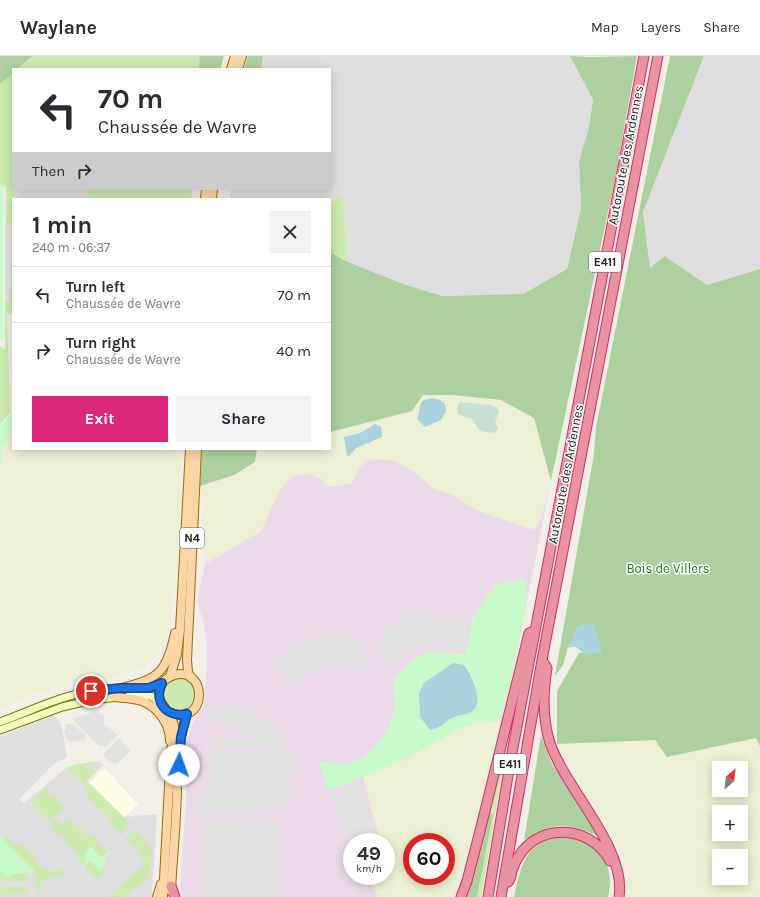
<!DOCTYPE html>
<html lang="en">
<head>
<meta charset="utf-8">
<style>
	:root { --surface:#fff; --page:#f2f2f3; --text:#2b2b33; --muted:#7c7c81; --line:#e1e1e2; --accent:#db2777 }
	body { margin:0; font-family:Karla,sans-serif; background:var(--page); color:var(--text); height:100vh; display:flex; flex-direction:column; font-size:15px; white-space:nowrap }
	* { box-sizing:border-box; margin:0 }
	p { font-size:13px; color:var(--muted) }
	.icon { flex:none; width:22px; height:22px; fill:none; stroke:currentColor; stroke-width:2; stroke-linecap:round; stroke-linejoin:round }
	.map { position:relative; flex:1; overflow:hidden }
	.drawer { position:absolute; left:12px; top:142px; width:319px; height:252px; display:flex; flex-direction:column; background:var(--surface); border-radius:0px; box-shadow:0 2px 10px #0003 }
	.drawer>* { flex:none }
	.top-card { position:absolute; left:12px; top:12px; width:319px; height:122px; border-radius:0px; box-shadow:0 2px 10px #0003; background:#fff; color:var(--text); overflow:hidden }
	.needle { width:26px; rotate:28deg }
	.buttons { position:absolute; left:712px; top:705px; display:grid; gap:8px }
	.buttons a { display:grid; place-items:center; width:36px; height:36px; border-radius:0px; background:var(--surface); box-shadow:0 2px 10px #0003; font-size:20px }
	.speed { position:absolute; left:343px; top:777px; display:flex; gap:8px; font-size:20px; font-weight:700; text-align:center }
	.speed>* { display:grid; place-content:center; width:52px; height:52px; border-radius:50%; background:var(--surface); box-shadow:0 2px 10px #0003; line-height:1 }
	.speed small { font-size:10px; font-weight:400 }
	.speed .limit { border:6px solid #d22; background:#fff; color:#111 }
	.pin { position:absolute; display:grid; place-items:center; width:34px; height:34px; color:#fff; margin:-17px; border:2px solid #fff; border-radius:50%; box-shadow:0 1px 4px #0007 }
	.me { position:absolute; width:44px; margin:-22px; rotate:3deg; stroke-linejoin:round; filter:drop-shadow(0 0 3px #0008) }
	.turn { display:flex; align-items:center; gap:14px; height:84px; padding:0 20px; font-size:18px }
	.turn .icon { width:52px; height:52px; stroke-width:2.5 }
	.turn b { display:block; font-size:28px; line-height:34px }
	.then { display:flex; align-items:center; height:38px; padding:0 20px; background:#0003; gap:8px; font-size:15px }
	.round { display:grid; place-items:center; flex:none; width:42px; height:42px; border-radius:0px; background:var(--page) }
	.headline { display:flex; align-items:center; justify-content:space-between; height:68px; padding:0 20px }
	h1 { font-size:24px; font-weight:700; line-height:30px }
	.primary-button { display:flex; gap:8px; margin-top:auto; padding:8px 20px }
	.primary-button a { flex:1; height:46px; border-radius:0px; background:var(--accent); color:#fff; font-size:16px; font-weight:700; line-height:46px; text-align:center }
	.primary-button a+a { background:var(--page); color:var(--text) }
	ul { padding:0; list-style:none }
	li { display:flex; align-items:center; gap:12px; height:56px; padding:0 20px; border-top:1px solid var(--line) }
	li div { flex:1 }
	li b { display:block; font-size:15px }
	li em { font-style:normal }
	header { display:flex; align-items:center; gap:24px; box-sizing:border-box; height:56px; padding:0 20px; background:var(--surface); border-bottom:1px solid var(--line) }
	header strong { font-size:19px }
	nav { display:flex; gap:22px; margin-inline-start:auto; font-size:14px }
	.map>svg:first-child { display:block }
	.residential { fill:#e0dfdf }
	.industrial { fill:#ebdbe8; fill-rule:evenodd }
	.education { fill:#ffffe5 }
	.farmland { fill:#eef0d5; fill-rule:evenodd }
	.grass { fill:#cdebb0 }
	.forest { fill:#add19e }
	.wetland { fill:#c6e0d4 }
	.park { fill:#c8facc }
	.parking { fill:#e2e2e2; fill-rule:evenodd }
	.water { fill:#aad3df }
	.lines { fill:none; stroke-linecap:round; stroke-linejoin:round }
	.secondary-casing { stroke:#707d05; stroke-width:9 }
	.primary-casing { stroke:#a06b00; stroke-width:10 }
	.highway-casing { stroke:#dc2a67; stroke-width:11 }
	.secondary { stroke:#f7fabf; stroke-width:7 }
	.primary { stroke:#fcd6a4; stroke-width:8 }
	.highway { stroke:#e892a2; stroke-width:9 }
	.route-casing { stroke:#114b97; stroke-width:10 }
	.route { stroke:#1a73e8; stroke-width:7 }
	.labels { text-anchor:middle; stroke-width:3; stroke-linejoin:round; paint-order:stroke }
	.shield { fill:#fff; stroke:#646464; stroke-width:1 }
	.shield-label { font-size:12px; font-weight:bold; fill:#222 }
	.street-label { font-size:13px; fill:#222; stroke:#fff }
	.park-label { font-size:13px; fill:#0c8416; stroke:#fff }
</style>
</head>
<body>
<header>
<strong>Waylane</strong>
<nav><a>Map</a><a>Layers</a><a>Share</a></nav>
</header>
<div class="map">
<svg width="760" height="841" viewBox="0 0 760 841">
	<rect width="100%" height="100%" fill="#f2efe9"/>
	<!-- residential -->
	<g class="residential">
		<path d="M263 0H570L593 44 589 71 579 105 581 152 567 213 523 238 442 240 403 228 348 206 343 141 330 143H230L231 133H330V13H261Z"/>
		<path d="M704 0H760V213L707 229 666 200 650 212 643 156Z"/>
		<path d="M53 659 61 667 67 701 54 708 19 743 24 747 66 712 80 708 99 705 103 709 87 725 124 761 157 758 152 841H0V681Z"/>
	</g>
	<!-- industrial -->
	<path class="industrial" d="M423 339 534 362 551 425 511 625 488 724 456 837 452 841H182L180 834 186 747 187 683 195 661 203 652 207 608V588L204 568 197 546 205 508 202 471 203 450 200 430 234 419 255 406 257 393H330V376L412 355ZM352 786H386V820H352ZM412 786H446V820H412Z"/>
	<!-- education -->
	<path class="education" d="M104 712 117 723 116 725 138 748 124 761 89 727Z"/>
	<!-- farmland -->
	<g class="farmland">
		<path d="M423 339H453L501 344 534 362 551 425 541 463 534 474 479 455 450 438 432 432 418 419 394 404 371 403 359 411 352 427 327 431 322 423 308 418 292 420 279 435 261 475 205 508 202 471 203 450 200 430 234 419 255 406 257 393H330V376L412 355Z"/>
		<path d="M13 372V393H181V442L176 523 167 579 158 597 142 612 115 621 89 622 29 639 0 653V405L3 404 1 394 9 375Z"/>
		<path d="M501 663 488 724 456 837 452 841H378L367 820H386V786H380L363 721 407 702 460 672 478 666 492 667ZM412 786H446V820H412Z"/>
		<path d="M756 681 760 690V841H627V811L613 782 557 688 656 683 667 701ZM719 712H741V734H719ZM719 756H741V778H719ZM719 800H741V822H719Z"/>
	</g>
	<!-- grass -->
	<g class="grass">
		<path d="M0 0H224L220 13H13V133H193L191 143H13V258H7L10 357 0 368V290L5 293V245H10L11 168H6V131L0 130Z"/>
		<path d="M343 141 348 206 330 196V143Z"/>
		<circle cx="179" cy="638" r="16"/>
		<path d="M145 634V638H118L0 670C18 663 35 653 54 647 84 637 114 636 145 634Z"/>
		<path d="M515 644 481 841H477L493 758 488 756 469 836 467 841H464Z"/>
		<path d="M95 705 91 710 88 707 85 710 88 713 90 711 95 716 83 728 69 712 67 714 66 712 70 710Z"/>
		<path d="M89 727 130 768 121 778 109 766 111 764 109 761 89 743 87 735 84 732Z"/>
		<path d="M46 731 49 735 48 739 51 737 57 743V748L59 747 64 752 49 766 32 749 33 747 31 745Z"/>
		<path d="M69 762 80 773H83L87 780H93L108 796 102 802 91 790 84 799 88 803 82 809 78 805 79 800 63 782 62 783V781L60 779 59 780 50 770 56 763 64 770V767Z"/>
		<path d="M134 773 152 792 150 820 123 841H107L145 807 140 801 142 799 138 794 139 792 137 789 134 792 125 783Z"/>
		<path d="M7 781 15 789 20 785 32 799 39 805 38 808C42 812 46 812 52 817L59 811 64 817 59 822 56 819 48 824H44L38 832 42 836 36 837 35 816 3 784Z"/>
		<path d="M90 804 99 813 102 810 106 814 96 823 84 810Z"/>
		<path d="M0 815 7 821 15 818H26L27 824 5 826 0 820Z"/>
		<path d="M0 829 3 832 27 830 28 837 0 839Z"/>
	</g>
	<!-- forest -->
	<g class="forest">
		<path d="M0 0H32L17 13H13V17L0 28Z"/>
		<path d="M200 0H224L220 13H199Z"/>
		<path d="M248 0H263L261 13H244Z"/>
		<path d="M570 0 590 1 637 0 615 123 551 425 534 362 501 344 453 339H423L412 355 330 376V196L348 206 403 228 442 240 523 238 567 213 581 152 579 105 589 71 593 44Z"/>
		<path d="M670 0H704L643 156 650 212 665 200 707 229 760 213V690L756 682 667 701 655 684 557 688V635L579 597 583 596 592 598 588 567 576 573 571 588H569L563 609 555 620 594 398 596 371Z"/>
		<path d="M202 393H257L255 406 234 419 200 430Z"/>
		<path d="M541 679 551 706 598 780C565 766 554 766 524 784Z"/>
		<path d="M488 756 493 758 477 841H467Z"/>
		<path d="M567 780C599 788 616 808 608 841H514C522 805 526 784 567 780Z"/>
	</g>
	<!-- wetland -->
	<path class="wetland" d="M461 346 490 349 498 353 499 357 495 365 498 373 494 377 480 375 472 363 458 358 457 353 458 348Z"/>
	<!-- park -->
	<g class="park">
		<path d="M0 130 3 131V269L4 284H0Z"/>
		<path d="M13 357V370L1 394 3 404 0 405V370Z"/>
		<path d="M525 523 527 542 511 625 501 663 492 667 478 666 460 672 407 702 363 721 328 735 319 705C326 706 333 708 340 708 369 707 390 679 394 653 396 644 393 633 393 625L414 603 430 595 465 598 473 562 495 528Z"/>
		<path d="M0 781H3L4 782 3 784 35 816 15 818 7 821 0 815Z"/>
		<path d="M91 790 102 802 108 796 110 797 104 803 106 806 103 809 107 813 106 814 102 811 99 814 90 804 84 810 82 809 88 803 84 799Z"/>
	</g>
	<!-- parking -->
	<g class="parking">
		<path d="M15 133H87V143H14Z"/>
		<path d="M5 168H11L10 244 5 245Z"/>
		<path d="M413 559H429L469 567 464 592 460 591 459 595 420 588 388 609 383 601 384 594 380 593 383 581 387 575 405 562Z"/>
		<path d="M326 577 352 581 357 584 366 596 363 599 367 604 365 614 328 606 291 631 274 606 312 582Z"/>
		<path d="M226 651 238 652 263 662 274 670 285 681 278 686 257 684 239 673 219 669 217 666 210 663 209 654H224Z"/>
		<path d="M98 655 99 658 104 659V668L118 679 106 691 104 689 103 690H99L73 664 76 661Z"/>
		<path d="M72 667 86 680 84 684 70 686 66 683 64 675 66 673 65 669Z"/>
		<path d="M212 679 216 681 218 679V683L283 687 289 696 299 718 285 724 294 744 258 755 240 757 197 756 199 737H203V730H209L210 723 212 722 213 709 210 708ZM230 690 273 693H274L268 698 224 696Z"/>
		<path d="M119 682 131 694 119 706 116 708 110 707 104 701V697Z"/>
		<path d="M359 729 375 786H352V794L331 737Z"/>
		<path d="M204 764 279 768 275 841H200Z"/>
	</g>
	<!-- water -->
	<g class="water">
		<path d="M432 342 440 344 445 348 446 355 441 364 425 371 417 363C420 357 419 351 422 345Z"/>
		<path d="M375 368 381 371 382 381 356 392 349 400H347L344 381 360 377Z"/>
		<path d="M588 567 594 569 602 595 600 597C594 598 588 598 583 596 575 592 579 589 568 592L569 588 571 587 576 573Z"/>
		<path d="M453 607 464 609C471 619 487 649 470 657 464 659 458 659 452 662 443 667 441 672 430 674L420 661 419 637 424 627Z"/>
	</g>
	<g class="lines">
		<defs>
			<g id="secondary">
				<path d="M129 640H151L160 647"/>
				<path d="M0 666C30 655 58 641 90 635 114 630 141 636 162 627"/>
				<path d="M0 674 62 651 92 644 119 641"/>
			</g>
			<g id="primary">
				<path d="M231 13 235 0"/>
				<path d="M238 13 242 0"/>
				<path d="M205 143 206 133"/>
				<path d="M212 143 213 133"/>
				<path d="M170 620 177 599 180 574 190 393"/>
				<path d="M191 622 188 616 187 604 197 393"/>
				<path d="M121 632C159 623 167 616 175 577"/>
				<path d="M114 641C123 642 133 642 142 645 158 651 170 668 170 685"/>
				<path d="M171 835C172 810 175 784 176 758 178 725 176 689 187 657"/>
				<path d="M157 841 161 828"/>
				<path d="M163 841 171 693C175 684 176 672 172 663 167 651 154 645 161 630 163 624 168 621 175 619 208 610 208 673 168 656"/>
			</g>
			<g id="highway">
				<path d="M543 606 547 612C543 637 542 662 550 687 566 734 627 792 619 841"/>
				<path d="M508 826C511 823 511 819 512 815 515 806 520 797 526 791 551 766 594 774 610 805"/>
				<path d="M171 830 175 841"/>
				<path d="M461 841 467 825 481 771 529 577 532 576"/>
				<path d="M488 841 511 702 644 0"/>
				<path d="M501 841 542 604 658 0"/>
			</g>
		</defs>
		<!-- secondary casing -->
		<use href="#secondary" class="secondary-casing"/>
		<!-- primary casing -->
		<use href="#primary" class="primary-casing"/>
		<!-- highway casing -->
		<use href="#highway" class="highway-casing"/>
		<!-- secondary -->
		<use href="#secondary" class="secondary"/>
		<!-- primary -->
		<use href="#primary" class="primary"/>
		<!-- highway -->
		<use href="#highway" class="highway"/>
	</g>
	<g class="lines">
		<defs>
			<path id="route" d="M91 635 121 632H149L162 627C153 646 167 662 187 658L181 681 179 709"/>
		</defs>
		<!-- route casing -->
		<use href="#route" class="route-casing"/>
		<!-- route -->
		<use href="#route" class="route"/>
	</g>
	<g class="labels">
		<!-- shield labels -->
		<g class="shield">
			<rect x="589" y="196" width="32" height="20" rx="3"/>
			<rect x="180" y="472" width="24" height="20" rx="3"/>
			<rect x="494" y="698" width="32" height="20" rx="3"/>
		</g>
		<g class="shield-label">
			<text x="605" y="210">E411</text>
			<text x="192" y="486">N4</text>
			<text x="510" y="712">E411</text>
		</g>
		<!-- street labels -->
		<g class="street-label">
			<text transform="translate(625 99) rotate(-79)" y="5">Autoroute des Ardennes</text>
			<text transform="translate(565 418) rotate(-79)" y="5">Autoroute des Ardennes</text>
		</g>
		<!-- park labels -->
		<g class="park-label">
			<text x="668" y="517">Bois de Villers</text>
		</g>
	</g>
</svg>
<div class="buttons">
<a><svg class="needle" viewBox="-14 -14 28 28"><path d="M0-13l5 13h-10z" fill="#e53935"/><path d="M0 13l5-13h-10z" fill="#7c7c81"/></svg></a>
<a>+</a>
<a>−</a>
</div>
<div class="speed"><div>49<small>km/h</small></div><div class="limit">60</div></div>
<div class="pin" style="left:91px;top:635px;background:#d93025"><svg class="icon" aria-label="arrive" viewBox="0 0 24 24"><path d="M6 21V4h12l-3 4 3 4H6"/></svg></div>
<svg class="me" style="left:179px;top:709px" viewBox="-20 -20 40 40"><circle r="19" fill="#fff"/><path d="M0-13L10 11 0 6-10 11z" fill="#1a73e8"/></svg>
<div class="top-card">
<div class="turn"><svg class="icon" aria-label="left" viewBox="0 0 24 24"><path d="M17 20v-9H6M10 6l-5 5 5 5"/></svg><div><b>70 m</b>Chaussée de Wavre</div></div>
<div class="then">Then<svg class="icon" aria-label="right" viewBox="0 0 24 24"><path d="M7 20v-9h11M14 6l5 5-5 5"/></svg></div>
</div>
<section class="drawer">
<div class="headline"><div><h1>1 min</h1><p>240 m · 06:37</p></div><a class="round"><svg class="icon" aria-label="close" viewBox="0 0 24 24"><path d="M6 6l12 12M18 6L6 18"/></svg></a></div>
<ul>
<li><svg class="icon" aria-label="left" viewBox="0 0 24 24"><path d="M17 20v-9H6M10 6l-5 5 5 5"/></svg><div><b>Turn left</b><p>Chaussée de Wavre</p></div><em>70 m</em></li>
<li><svg class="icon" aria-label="right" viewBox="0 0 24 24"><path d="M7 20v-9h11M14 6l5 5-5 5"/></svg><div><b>Turn right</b><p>Chaussée de Wavre</p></div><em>40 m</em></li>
</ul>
<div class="primary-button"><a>Exit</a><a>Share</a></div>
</section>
</div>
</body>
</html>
